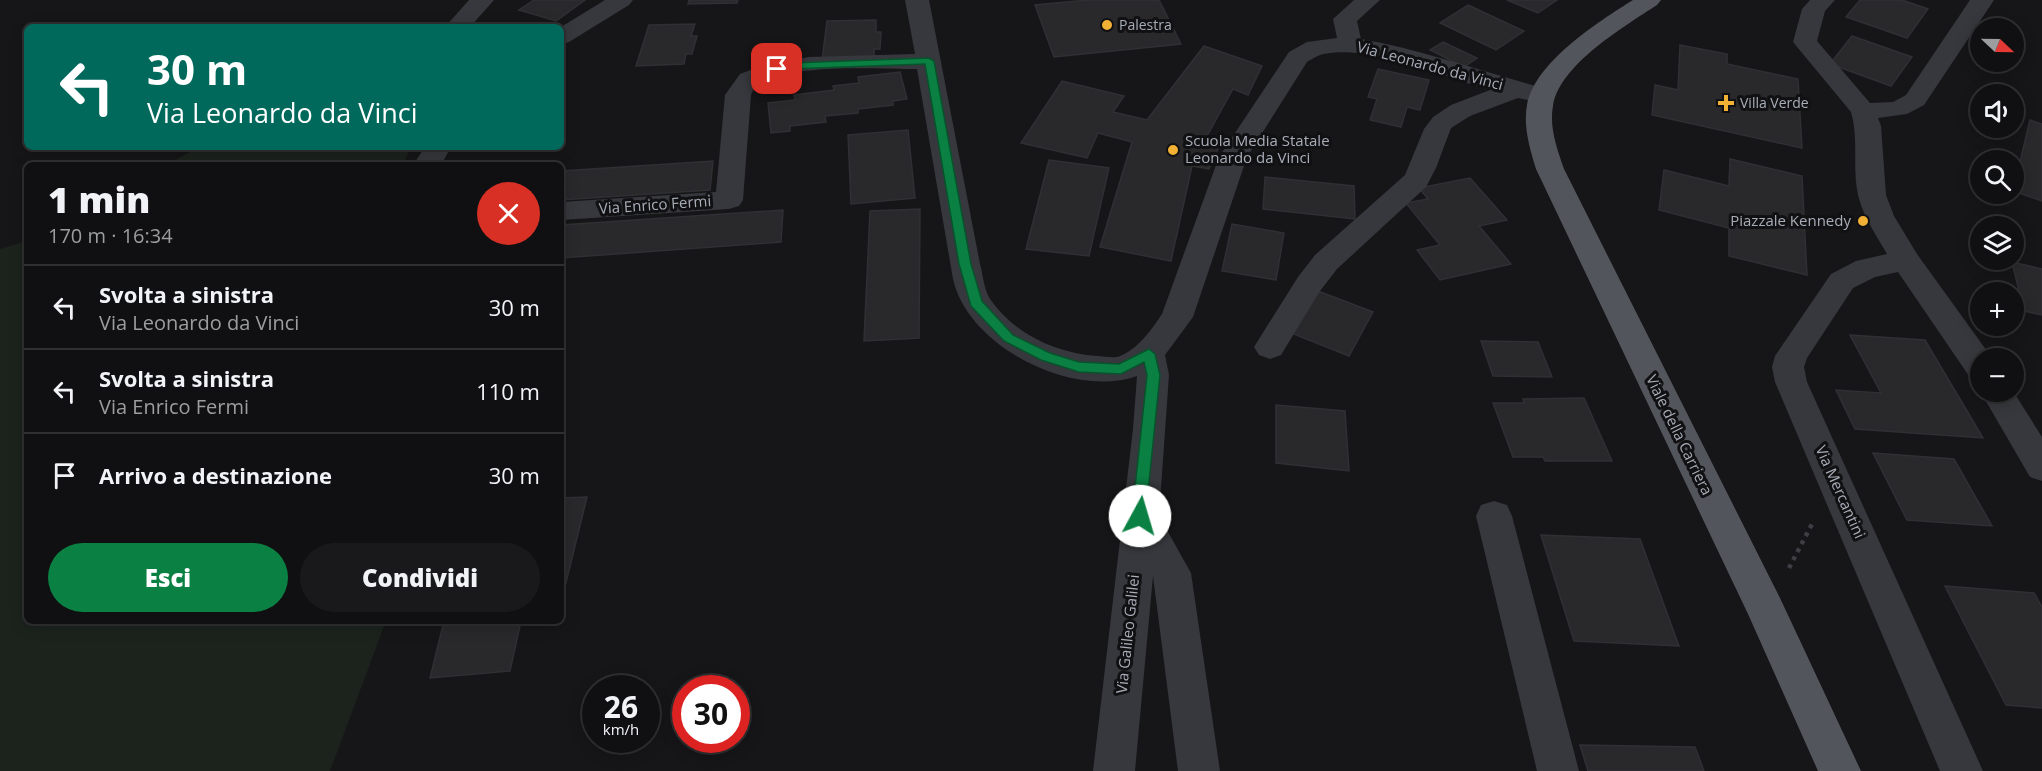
<!DOCTYPE html>
<html lang="it">
<head>
<meta charset="utf-8">
<style>
	:root { --surface:#101012; --page:#19191b; --text:#f1f3f6; --muted:#9c9d9f; --line:#303032; --accent:#0b8043 }
	body { margin:0; font-family:"Open Sans",sans-serif; background:var(--page); color:var(--text); height:100vh; display:flex; flex-direction:column; font-size:22px; white-space:nowrap }
	* { box-sizing:border-box; margin:0 }
	p { font-size:20px; color:var(--muted) }
	.icon { flex:none; width:33px; height:33px; fill:none; stroke:currentColor; stroke-width:2; stroke-linecap:round; stroke-linejoin:round }
	.map { position:relative; flex:1; overflow:hidden }
	.sheet { position:absolute; left:24px; top:162px; width:540px; height:462px; display:flex; flex-direction:column; background:var(--surface); border-radius:9px; box-shadow:0 3px 15px #0003,0 0 0 2px var(--line) }
	.sheet>* { flex:none }
	.guide { position:absolute; left:24px; top:24px; width:540px; height:126px; border-radius:9px; box-shadow:0 3px 15px #0003,0 0 0 2px var(--line); background:#00695c; color:#fff; overflow:hidden }
	.needle { width:39px; rotate:112deg }
	.buttons { position:absolute; left:1970px; top:18px; display:grid; gap:12px }
	.buttons a { display:grid; place-items:center; width:54px; height:54px; border-radius:50%; background:var(--surface); box-shadow:0 3px 15px #0003,0 0 0 2px var(--line); font-size:30px }
	.speed { position:absolute; left:582px; top:675px; display:flex; gap:12px; font-size:30px; font-weight:700; text-align:center }
	.speed>* { display:grid; place-content:center; width:78px; height:78px; border-radius:50%; background:var(--surface); box-shadow:0 3px 15px #0003,0 0 0 2px var(--line); line-height:1 }
	.speed small { font-size:15px; font-weight:400 }
	.speed .limit { border:9px solid #d22; background:#fff; color:#111 }
	.pin { position:absolute; display:grid; place-items:center; width:51px; height:51px; color:#fff; margin:-26px; border-radius:12px; box-shadow:0 3px 9px #0006 }
	.me { position:absolute; width:66px; margin:-33px; rotate:6deg; stroke-linejoin:round; filter:drop-shadow(0 0 4px #0008) }
	.turn { display:flex; align-items:center; gap:21px; height:126px; padding:0 24px; font-size:27px }
	.turn .icon { width:78px; height:78px; stroke-width:2.5 }
	.turn b { display:block; font-size:42px; line-height:51px }
	.round { display:grid; place-items:center; flex:none; width:63px; height:63px; border-radius:32px; background:var(--page) }
	.head { display:flex; align-items:center; justify-content:space-between; height:102px; padding:0 24px }
	h1 { font-size:36px; font-weight:800; line-height:45px }
	.primary-button { display:flex; gap:12px; margin-top:auto; padding:12px 24px }
	.primary-button a { flex:1; height:69px; border-radius:36px; background:var(--accent); color:#fff; font-size:24px; font-weight:800; line-height:69px; text-align:center }
	.primary-button a+a { background:var(--page); color:var(--text) }
	ul { padding:0; list-style:none }
	li { display:flex; align-items:center; gap:18px; height:84px; padding:0 24px; border-top:2px solid var(--line) }
	li div { flex:1 }
	li b { display:block; font-size:22px }
	li em { font-style:normal }
	.map>svg:first-child { display:block }
	.green { fill:#1c231d }
	.building { fill:#29292c; stroke:#303034; stroke-width:1.5 }
	.lines { fill:none; stroke-linecap:round; stroke-linejoin:round }
	.path { stroke:#3d3f44; stroke-width:4.5; stroke-dasharray:4 5; stroke-linecap:butt }
	.minor { fill:#37383d; fill-rule:evenodd }
	.major { fill:#53555c; fill-rule:evenodd }
	.route { fill:#0b8043; stroke:#07532c; stroke-width:1.5 }
	.poi-dot { fill:#f2b134; stroke:#111113; stroke-width:2 }
	.labels { text-anchor:middle; stroke-width:6; stroke-linejoin:round; paint-order:stroke }
	.far-poi-label { font-size:14px; fill:#a8adb8; stroke:#111113; text-anchor:start }
	.street-label { font-size:15px; fill:#a8adb8; stroke:#111113 }
	.poi-label { font-size:15px; fill:#a8adb8; stroke:#111113; text-anchor:start }
</style>
</head>
<body>
<div class="map">
<svg width="2042" height="771" viewBox="0 0 2042 771">
	<rect width="100%" height="100%" fill="#161618"/>
	<!-- green -->
	<g class="green">
		<path d="M199 147H412L402 165H166Z"/>
		<path d="M27 241V621H386L330 771H0V249Z"/>
	</g>
	<!-- building -->
	<g class="building">
		<path d="M534 0H585L556 21 519 10Z"/>
		<path d="M689 0H738L737 3 688 4Z"/>
		<path d="M1088 0H1159L1181 44 1054 57 1035 5Z"/>
		<path d="M1507 0H1557L1538 13Z"/>
		<path d="M1860 0H1902L1928 9 1907 38 1846 17Z"/>
		<path d="M1468 5 1524 31 1496 50 1440 23Z"/>
		<path d="M876 20V32H881L880 49H874V58L822 60 827 21Z"/>
		<path d="M695 24 691 36H697L692 54H686L684 64 636 66 649 25Z"/>
		<path d="M1852 36 1912 57 1891 86 1830 64Z"/>
		<path d="M1443 42 1477 58 1464 67 1430 50Z"/>
		<path d="M1680 45 1727 54V64L1798 79 1802 148 1652 115 1655 85 1678 90Z"/>
		<path d="M1204 46 1262 66 1248 95 1233 89 1207 136 1221 142 1209 169 1192 166 1171 261 1100 247 1132 142 1098 133 1087 158 1021 143 1062 81 1124 96 1113 112 1147 120Z"/>
		<path d="M1378 69 1429 80 1420 110 1407 107 1401 127 1370 120 1377 99 1368 97Z"/>
		<path d="M900 72 907 99 893 101V105L858 109V113L825 116 826 122 790 126V131L771 133 768 103 795 100 794 95 834 90 833 86 859 83 858 77Z"/>
		<path d="M2030 120 2042 124V201L2013 191Z"/>
		<path d="M908 130 915 198 851 204 848 135Z"/>
		<path d="M1730 159 1802 176 1807 275 1729 256V228L1659 210 1664 170 1729 186Z"/>
		<path d="M1049 160 1109 168 1089 256 1026 249Z"/>
		<path d="M713 161 710 190 561 200V171Z"/>
		<path d="M1265 177 1354 186 1355 219 1263 209Z"/>
		<path d="M1470 178 1507 220 1479 226 1511 264 1440 280 1417 250 1440 245 1406 203 1428 199 1419 188Z"/>
		<path d="M920 209 919 338 864 341 870 211Z"/>
		<path d="M783 210 781 242 561 258V225Z"/>
		<path d="M1232 224 1284 233 1276 280 1222 271Z"/>
		<path d="M2012 262 2042 269V315L2024 311Z"/>
		<path d="M1318 291 1373 312 1349 356 1291 333Z"/>
		<path d="M1850 335 1925 340 1983 438 1855 429 1836 390 1881 393Z"/>
		<path d="M1481 341 1538 342 1552 377 1493 376Z"/>
		<path d="M1584 398 1612 461H1545L1543 457H1513L1493 403H1524L1523 399Z"/>
		<path d="M1276 405 1345 411 1349 471 1276 463Z"/>
		<path d="M1873 453 1954 459 1992 526 1907 520Z"/>
		<path d="M587 497 561 603V498Z"/>
		<path d="M1541 535 1640 539 1679 646 1574 641Z"/>
		<path d="M1945 586 2034 593 2042 607V708L2006 705Z"/>
		<path d="M444 621H521L510 671 430 678Z"/>
		<path d="M1580 745 1695 747 1704 771H1588Z"/>
	</g>
	<g class="lines">
		<!-- path -->
		<path class="path" d="M1789 568 1812 524"/>
		<!-- minor -->
		<g class="minor">
			<path d="M469 0H494L470 27H445Z"/>
			<path d="M605 0H633L629 5 569 42 561 44V27Z"/>
			<path d="M905 0H929L980 264C983 275 984 290 990 299 1014 334 1056 353 1097 356 1104 356 1114 359 1120 356 1138 349 1152 329 1162 314L1219 157 1289 52 1307 42 1337 38 1333 19 1354 0H1380L1357 21 1361 39C1425 50 1488 74 1551 90L1555 95 1551 100 1542 103 1518 98 1470 116 1451 128 1436 168 1426 187 1337 269 1320 291 1281 355 1270 359 1259 355 1254 347 1298 277 1315 255 1405 175 1424 129 1433 117 1451 105 1490 90C1445 77 1369 44 1324 54 1318 55 1312 59 1307 62L1247 157 1193 317 1165 355 1169 375 1159 516 1191 573 1220 771H1178L1153 576 1135 771H1093L1133 429 1137 376C1073 399 968 347 953 279L917 69C878 69 791 63 759 84 755 86 753 91 751 95L743 200 739 206 729 209 561 220V202L716 192 725 95 740 74 764 65 809 57 915 54Z"/>
			<path d="M1810 0H1835L1825 11 1817 41 1870 103 1893 102 1906 95 1970 0H1994L1924 105 1907 114 1878 118 1881 126 1886 195 1894 216 1917 254 1992 358H1980V379L1969 376 1898 272 1875 277 1853 288 1807 358 1804 367 1807 382 1983 771H1940L1775 382 1772 367 1775 356 1831 274 1856 261 1887 254C1876 235 1863 216 1858 195 1852 168 1859 140 1851 112L1793 42 1802 9Z"/>
			<path d="M425 147H451L441 165H413Z"/>
			<path d="M1980 391H2013L2042 437V481L2030 477Z"/>
			<path d="M1494 501 1507 505 1512 516 1579 771H1537L1476 516 1481 505Z"/>
		</g>
		<!-- major -->
		<path class="major" d="M1633 0H1661L1657 5C1625 26 1559 65 1553 106 1549 127 1557 149 1564 169L1780 598 1861 771H1818L1748 614 1536 169C1530 149 1523 127 1527 105 1535 62 1598 22 1633 0Z"/>
	</g>
	<!-- route -->
	<path class="route" d="M929 58 934 61 971 264 982 301 1013 335 1050 353 1079 362 1119 364 1149 349 1155 354 1160 375 1145 521 1140 523 1135 521 1132 516 1147 375 1144 362 1121 374 1079 372 1041 360 1004 341 971 306 959 264 925 64 790 69 777 72 772 69 790 63Z"/>
	<!-- markers -->
	<g class="poi-dot">
		<circle cx="1107" cy="25" r="6"/>
		<path d="M1723 94h6v6h6v6h-6v6h-6v-6h-6v-6h6z"/>
		<circle cx="1173" cy="150" r="6"/>
		<circle cx="1863" cy="221" r="6"/>
	</g>
	<g class="labels">
		<!-- far-poi labels -->
		<g class="far-poi-label">
			<text x="1119" y="30">Palestra</text>
			<text x="1740" y="108">Villa Verde</text>
		</g>
		<!-- street labels -->
		<g class="street-label">
			<text transform="translate(1430 66) rotate(15)" y="5">Via Leonardo da Vinci</text>
			<text transform="translate(655 205) rotate(-4)" y="5">Via Enrico Fermi</text>
			<text transform="translate(1679 435) rotate(64)" y="5">Viale della Carriera</text>
			<text transform="translate(1840 492) rotate(66)" y="5">Via Mercantini</text>
			<text transform="translate(1128 634) rotate(-84)" y="5">Via Galileo Galilei</text>
		</g>
		<!-- poi labels -->
		<g class="poi-label">
			<text x="1185" y="146">Scuola Media Statale<tspan x="1185" dy="17">Leonardo da Vinci</tspan></text>
			<text x="1851" y="226" text-anchor="end">Piazzale Kennedy</text>
		</g>
	</g>
</svg>
<div class="buttons">
<a><svg class="needle" viewBox="-14 -14 28 28"><path d="M0-13l5 13h-10z" fill="#e53935"/><path d="M0 13l5-13h-10z" fill="#9c9d9f"/></svg></a>
<a><svg class="icon" aria-label="sound" viewBox="0 0 24 24"><path d="M4 9h4l5-4v14l-5-4H4zM17 9q2 3 0 6"/></svg></a>
<a><svg class="icon" aria-label="search" viewBox="0 0 24 24"><circle cx="10" cy="10" r="6"/><path d="M15 15l6 6"/></svg></a>
<a><svg class="icon" aria-label="layers" viewBox="0 0 24 24"><path d="M12 4l9 5-9 5-9-5zM3 14l9 5 9-5"/></svg></a>
<a>+</a>
<a>−</a>
</div>
<div class="speed"><div>26<small>km/h</small></div><div class="limit">30</div></div>
<div class="pin" style="left:777px;top:69px;background:#d93025"><svg class="icon" aria-label="arrive" viewBox="0 0 24 24"><path d="M6 21V4h12l-3 4 3 4H6"/></svg></div>
<svg class="me" style="left:1140px;top:516px" viewBox="-20 -20 40 40"><circle r="19" fill="#fff"/><path d="M0-13L10 11 0 6-10 11z" fill="#0b8043"/></svg>
<div class="guide">
<div class="turn"><svg class="icon" aria-label="left" viewBox="0 0 24 24"><path d="M17 20v-9H6M10 6l-5 5 5 5"/></svg><div><b>30 m</b>Via Leonardo da Vinci</div></div>
</div>
<section class="sheet">
<div class="head"><div><h1>1 min</h1><p>170 m · 16:34</p></div><a class="round" style="background:#d93025;color:#fff"><svg class="icon" aria-label="close" viewBox="0 0 24 24"><path d="M6 6l12 12M18 6L6 18"/></svg></a></div>
<ul>
<li><svg class="icon" aria-label="left" viewBox="0 0 24 24"><path d="M17 20v-9H6M10 6l-5 5 5 5"/></svg><div><b>Svolta a sinistra</b><p>Via Leonardo da Vinci</p></div><em>30 m</em></li>
<li><svg class="icon" aria-label="left" viewBox="0 0 24 24"><path d="M17 20v-9H6M10 6l-5 5 5 5"/></svg><div><b>Svolta a sinistra</b><p>Via Enrico Fermi</p></div><em>110 m</em></li>
<li><svg class="icon" aria-label="arrive" viewBox="0 0 24 24"><path d="M6 21V4h12l-3 4 3 4H6"/></svg><div><b>Arrivo a destinazione</b></div><em>30 m</em></li>
</ul>
<div class="primary-button"><a>Esci</a><a>Condividi</a></div>
</section>
</div>
</body>
</html>
